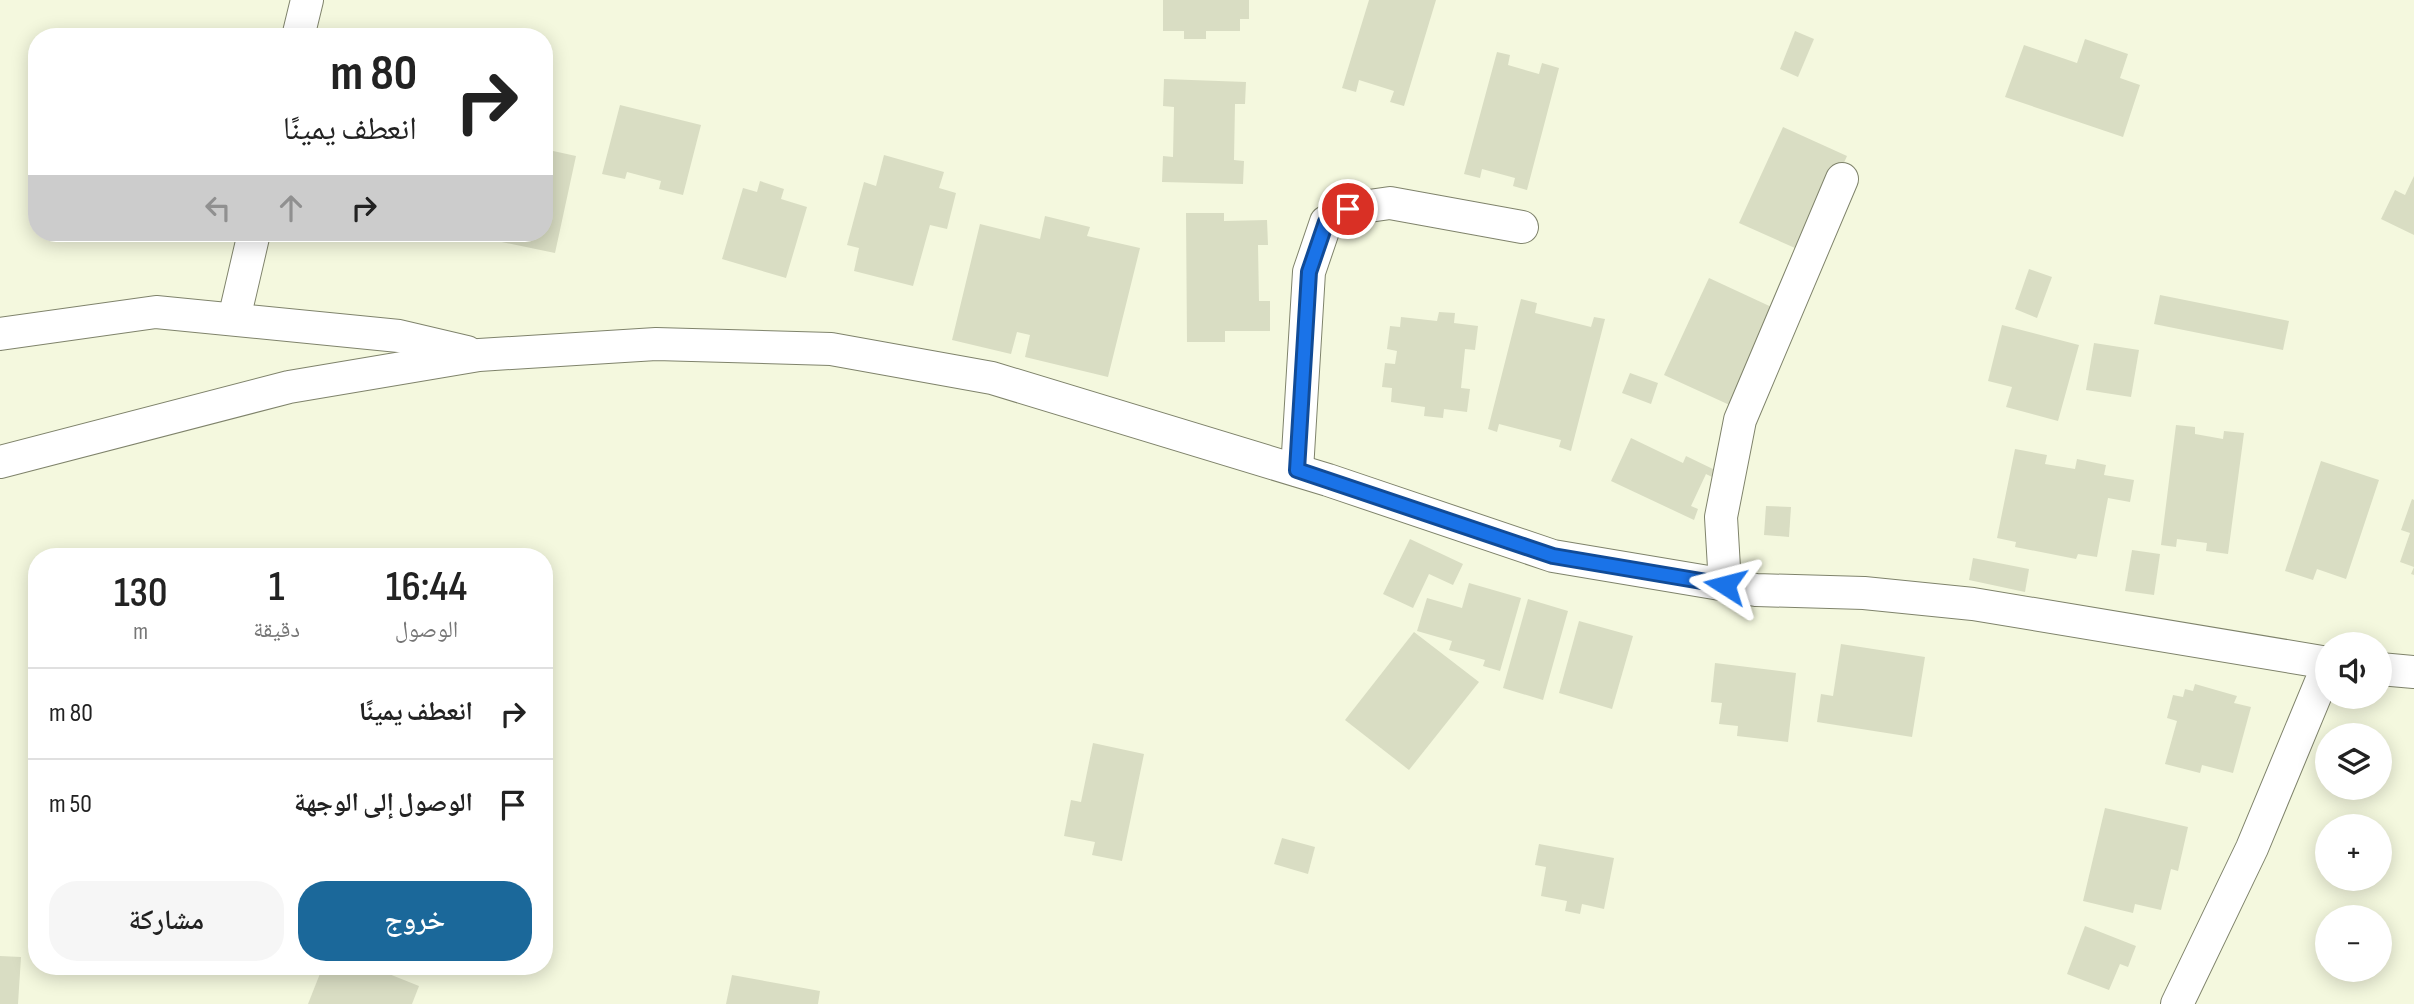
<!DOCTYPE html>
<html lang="ar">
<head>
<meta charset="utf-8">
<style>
	:root { --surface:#fff; --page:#f6f6f6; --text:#222; --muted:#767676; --line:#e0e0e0; --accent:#1b689a }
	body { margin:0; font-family:"Sofia Sans Condensed","Noto Naskh Arabic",sans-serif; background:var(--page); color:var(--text); direction:rtl; height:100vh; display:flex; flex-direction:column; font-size:26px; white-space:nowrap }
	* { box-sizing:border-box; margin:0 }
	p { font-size:23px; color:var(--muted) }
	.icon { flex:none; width:38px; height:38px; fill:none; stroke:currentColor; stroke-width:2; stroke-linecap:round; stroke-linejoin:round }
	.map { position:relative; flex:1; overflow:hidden; direction:ltr }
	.panel { position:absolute; left:28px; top:548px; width:525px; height:427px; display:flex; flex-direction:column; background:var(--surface); border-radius:28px; box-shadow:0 4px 18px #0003; direction:rtl }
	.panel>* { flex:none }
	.guide { position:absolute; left:28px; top:28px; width:525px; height:214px; border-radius:28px; box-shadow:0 4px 18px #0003; direction:rtl; background:#fff; color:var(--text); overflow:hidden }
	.fabs { position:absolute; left:2315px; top:632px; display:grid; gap:14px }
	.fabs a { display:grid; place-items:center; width:77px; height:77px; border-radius:50%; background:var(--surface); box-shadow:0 4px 18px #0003; font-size:35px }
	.pin { position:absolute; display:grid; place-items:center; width:60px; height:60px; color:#fff; margin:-30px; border:4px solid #fff; border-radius:50%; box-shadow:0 2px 7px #0007 }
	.me { position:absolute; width:77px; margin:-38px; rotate:279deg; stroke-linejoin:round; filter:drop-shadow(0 0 5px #0008) }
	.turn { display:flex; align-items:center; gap:24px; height:147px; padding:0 21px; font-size:32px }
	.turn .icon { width:91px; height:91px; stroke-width:2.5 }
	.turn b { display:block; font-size:49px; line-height:60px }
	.lanes { display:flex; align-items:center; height:66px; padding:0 21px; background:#0003; justify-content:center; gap:35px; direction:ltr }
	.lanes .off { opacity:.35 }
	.eta { display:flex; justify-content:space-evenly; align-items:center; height:119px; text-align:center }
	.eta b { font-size:42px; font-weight:600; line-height:49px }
	.primary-button { display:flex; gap:14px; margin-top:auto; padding:14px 21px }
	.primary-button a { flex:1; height:80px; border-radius:28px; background:var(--accent); color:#fff; font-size:28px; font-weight:600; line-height:80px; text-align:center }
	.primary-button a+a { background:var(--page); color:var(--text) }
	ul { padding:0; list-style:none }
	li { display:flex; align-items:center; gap:21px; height:91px; padding:0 21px; border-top:2px solid var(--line) }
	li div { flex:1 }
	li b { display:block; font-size:26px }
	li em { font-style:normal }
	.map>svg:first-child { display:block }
	.building { fill:#d9ddc3 }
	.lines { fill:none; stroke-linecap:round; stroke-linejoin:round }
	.minor-casing { stroke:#7f836b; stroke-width:34 }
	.minor { stroke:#fff; stroke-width:32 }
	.route-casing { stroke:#114b97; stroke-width:18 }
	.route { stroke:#1a73e8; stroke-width:12 }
</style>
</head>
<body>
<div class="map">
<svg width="2414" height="1004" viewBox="0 0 2414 1004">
	<rect width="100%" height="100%" fill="#f4f8de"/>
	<!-- building -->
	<g class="building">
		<path d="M1163 0H1249V19H1240V31H1206V39H1184V31H1163Z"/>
		<path d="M1369 0H1436L1404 106 1390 102 1394 91 1359 80 1356 92 1342 88Z"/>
		<path d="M1795 31 1814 39 1798 77 1780 69Z"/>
		<path d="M2085 39 2128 54 2120 78 2140 85 2123 137 2005 97 2024 45 2077 63Z"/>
		<path d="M1497 52 1510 55 1508 65 1539 74 1542 63 1559 68 1527 190 1513 186 1515 178 1482 169 1480 178 1464 174Z"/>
		<path d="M1164 79 1246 82 1245 104H1235L1234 160 1244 161 1243 184 1162 182 1163 156 1173 157 1174 107 1163 106Z"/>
		<path d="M620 105 701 125 683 195 659 189 661 181 627 172 625 179 602 174Z"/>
		<path d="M1783 127 1847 156 1804 252 1739 223Z"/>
		<path d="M544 149 576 156 555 253 463 234 544 233Z"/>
		<path d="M884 155 944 172 939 188 956 193 947 229 930 225 913 286 854 271 859 248 847 245 864 182 876 186Z"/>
		<path d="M2414 176V235L2381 219 2395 190 2405 195Z"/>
		<path d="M760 181 784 189 781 199 807 207 786 278 722 259 743 188 757 192Z"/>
		<path d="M1186 213H1224V221L1267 220 1268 245H1258L1259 301H1270V331H1225V342H1187Z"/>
		<path d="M1045 216 1090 227 1087 236 1140 248 1108 377 1025 357 1030 335 1017 332 1011 354 952 340 980 224 1040 239Z"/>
		<path d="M2029 269 2052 277 2037 318 2015 309Z"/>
		<path d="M1709 278 1778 310 1734 407 1664 375Z"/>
		<path d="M2160 295 2289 321 2283 350 2154 324Z"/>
		<path d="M1521 299 1537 303 1535 313 1591 327 1594 317 1605 319 1571 451 1559 447 1561 440 1499 424 1497 432 1488 429Z"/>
		<path d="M1439 312 1455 313 1454 323 1478 326 1475 350 1465 349 1461 388 1470 389 1467 412 1444 409 1443 418 1424 416 1425 407 1391 402 1392 388 1382 387 1385 363 1395 364 1397 351 1387 349 1390 326 1400 327 1401 317 1437 321Z"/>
		<path d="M2002 325 2079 345 2058 421 2006 407 2012 387 1988 381Z"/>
		<path d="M2094 343 2139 350 2131 397 2086 390Z"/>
		<path d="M1630 373 1658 383 1651 404 1622 393Z"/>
		<path d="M2176 425 2195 427V434L2223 439 2224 431 2244 433 2228 554 2206 551 2207 543 2177 539 2176 547 2161 545Z"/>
		<path d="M1631 438 1683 463 1686 456 1715 470 1712 477 1706 474 1691 506 1698 509 1694 520 1611 481Z"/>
		<path d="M2015 449 2047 455 2045 464 2075 469 2077 459 2106 465 2104 475 2134 480 2130 502 2108 498 2097 557 2078 554 2076 559 2015 547 2016 542 1997 538Z"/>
		<path d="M2321 461 2379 480 2346 579 2317 569 2313 580 2285 571Z"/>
		<path d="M2412 499 2414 500V575L2411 574 2414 567 2400 562 2410 533 2401 530Z"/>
		<path d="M1766 506 1791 507 1789 537 1764 535Z"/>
		<path d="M1410 539 1463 564 1453 585 1429 574 1413 608 1383 594Z"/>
		<path d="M2132 550 2160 554 2154 595 2125 591Z"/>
		<path d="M1973 558 2029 569 2025 592 1969 580Z"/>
		<path d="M1469 583 1521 598 1500 671 1483 666 1485 660 1449 650 1452 641 1417 631 1427 598 1462 608Z"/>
		<path d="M1528 599 1568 611 1543 700 1503 688Z"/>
		<path d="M1579 621 1633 636 1612 709 1559 693Z"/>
		<path d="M1414 632 1479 682 1409 770 1345 720Z"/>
		<path d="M1841 644 1925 657 1912 737 1817 722 1821 694 1833 696Z"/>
		<path d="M1715 663 1796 673 1788 742 1737 736 1738 726 1719 724 1722 703 1711 702Z"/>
		<path d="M2195 684 2237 696 2234 703 2251 707 2233 773 2202 765 2200 773 2165 764 2177 721 2167 718 2173 695 2183 697 2185 689 2193 691Z"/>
		<path d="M1093 743 1144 754 1122 861 1092 855 1095 842 1064 836 1071 800 1081 802Z"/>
		<path d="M2105 808 2188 827 2178 871 2171 869 2161 910 2135 904 2133 913 2083 901Z"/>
		<path d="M1282 838 1315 847 1308 874 1274 864Z"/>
		<path d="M1539 844 1614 858 1604 909 1582 904 1580 914 1565 911 1567 901 1541 896 1546 867 1535 865Z"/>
		<path d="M2085 926 2136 946 2128 967 2120 964 2109 990 2067 974Z"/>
		<path d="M0 956 21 957 18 1004H0Z"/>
		<path d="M323 966H369L419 986 412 1004H308Z"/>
		<path d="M732 975 820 991 818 1004H726Z"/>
	</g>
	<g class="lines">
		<defs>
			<g id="minor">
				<path d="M298 37 307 0"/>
				<path d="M234 319 254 233"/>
				<path d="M0 334 156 312 399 336 467 352"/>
				<path d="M0 462 289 387 479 355 656 344 831 349 992 378 1328 480 1553 556 1756 590 1864 593 1973 604 2328 663"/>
				<path d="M1297 470 1309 272 1326 222 1348 209 1390 203 1522 227"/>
				<path d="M1725 585 1721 517 1740 420 1842 179"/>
				<path d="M2380 669 2414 672"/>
				<path d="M2177 1004 2252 848 2328 665"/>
			</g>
		</defs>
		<!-- minor casing -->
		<use href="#minor" class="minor-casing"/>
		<!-- minor -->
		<use href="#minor" class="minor"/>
	</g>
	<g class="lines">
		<defs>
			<path id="route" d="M1348 209 1326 222 1309 272 1297 470 1553 556 1725 585"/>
		</defs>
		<!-- route casing -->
		<use href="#route" class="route-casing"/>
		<!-- route -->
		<use href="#route" class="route"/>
	</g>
</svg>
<div class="fabs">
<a><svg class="icon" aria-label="sound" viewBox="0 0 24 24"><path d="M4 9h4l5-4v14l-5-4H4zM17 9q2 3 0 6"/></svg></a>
<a><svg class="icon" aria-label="layers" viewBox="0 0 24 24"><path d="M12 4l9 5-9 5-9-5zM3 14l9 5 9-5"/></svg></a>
<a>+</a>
<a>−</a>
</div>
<div class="pin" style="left:1348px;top:209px;background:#d93025"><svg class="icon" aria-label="arrive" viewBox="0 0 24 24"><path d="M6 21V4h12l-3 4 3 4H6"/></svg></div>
<svg class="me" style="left:1725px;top:585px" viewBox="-20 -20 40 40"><path d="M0-17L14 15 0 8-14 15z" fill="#1a73e8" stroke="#fff" stroke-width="4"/></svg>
<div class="guide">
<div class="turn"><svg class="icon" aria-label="right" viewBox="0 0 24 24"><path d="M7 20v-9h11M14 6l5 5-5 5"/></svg><div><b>80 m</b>انعطف يمينًا</div></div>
<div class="lanes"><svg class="icon off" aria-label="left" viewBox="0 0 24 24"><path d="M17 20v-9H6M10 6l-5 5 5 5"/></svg><svg class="icon off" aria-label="ahead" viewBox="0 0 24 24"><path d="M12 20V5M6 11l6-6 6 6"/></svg><svg class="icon" aria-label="right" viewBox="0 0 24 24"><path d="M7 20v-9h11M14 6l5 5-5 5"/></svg></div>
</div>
<section class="panel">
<div class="eta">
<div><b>16:44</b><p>الوصول</p></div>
<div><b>1</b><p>دقيقة</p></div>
<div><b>130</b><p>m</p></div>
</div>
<ul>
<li><svg class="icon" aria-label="right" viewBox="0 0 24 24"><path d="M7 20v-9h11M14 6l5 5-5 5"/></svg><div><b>انعطف يمينًا</b></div><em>80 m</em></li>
<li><svg class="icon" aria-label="arrive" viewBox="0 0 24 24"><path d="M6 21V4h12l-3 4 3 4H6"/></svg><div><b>الوصول إلى الوجهة</b></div><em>50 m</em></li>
</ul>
<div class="primary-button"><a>خروج</a><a>مشاركة</a></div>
</section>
</div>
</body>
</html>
